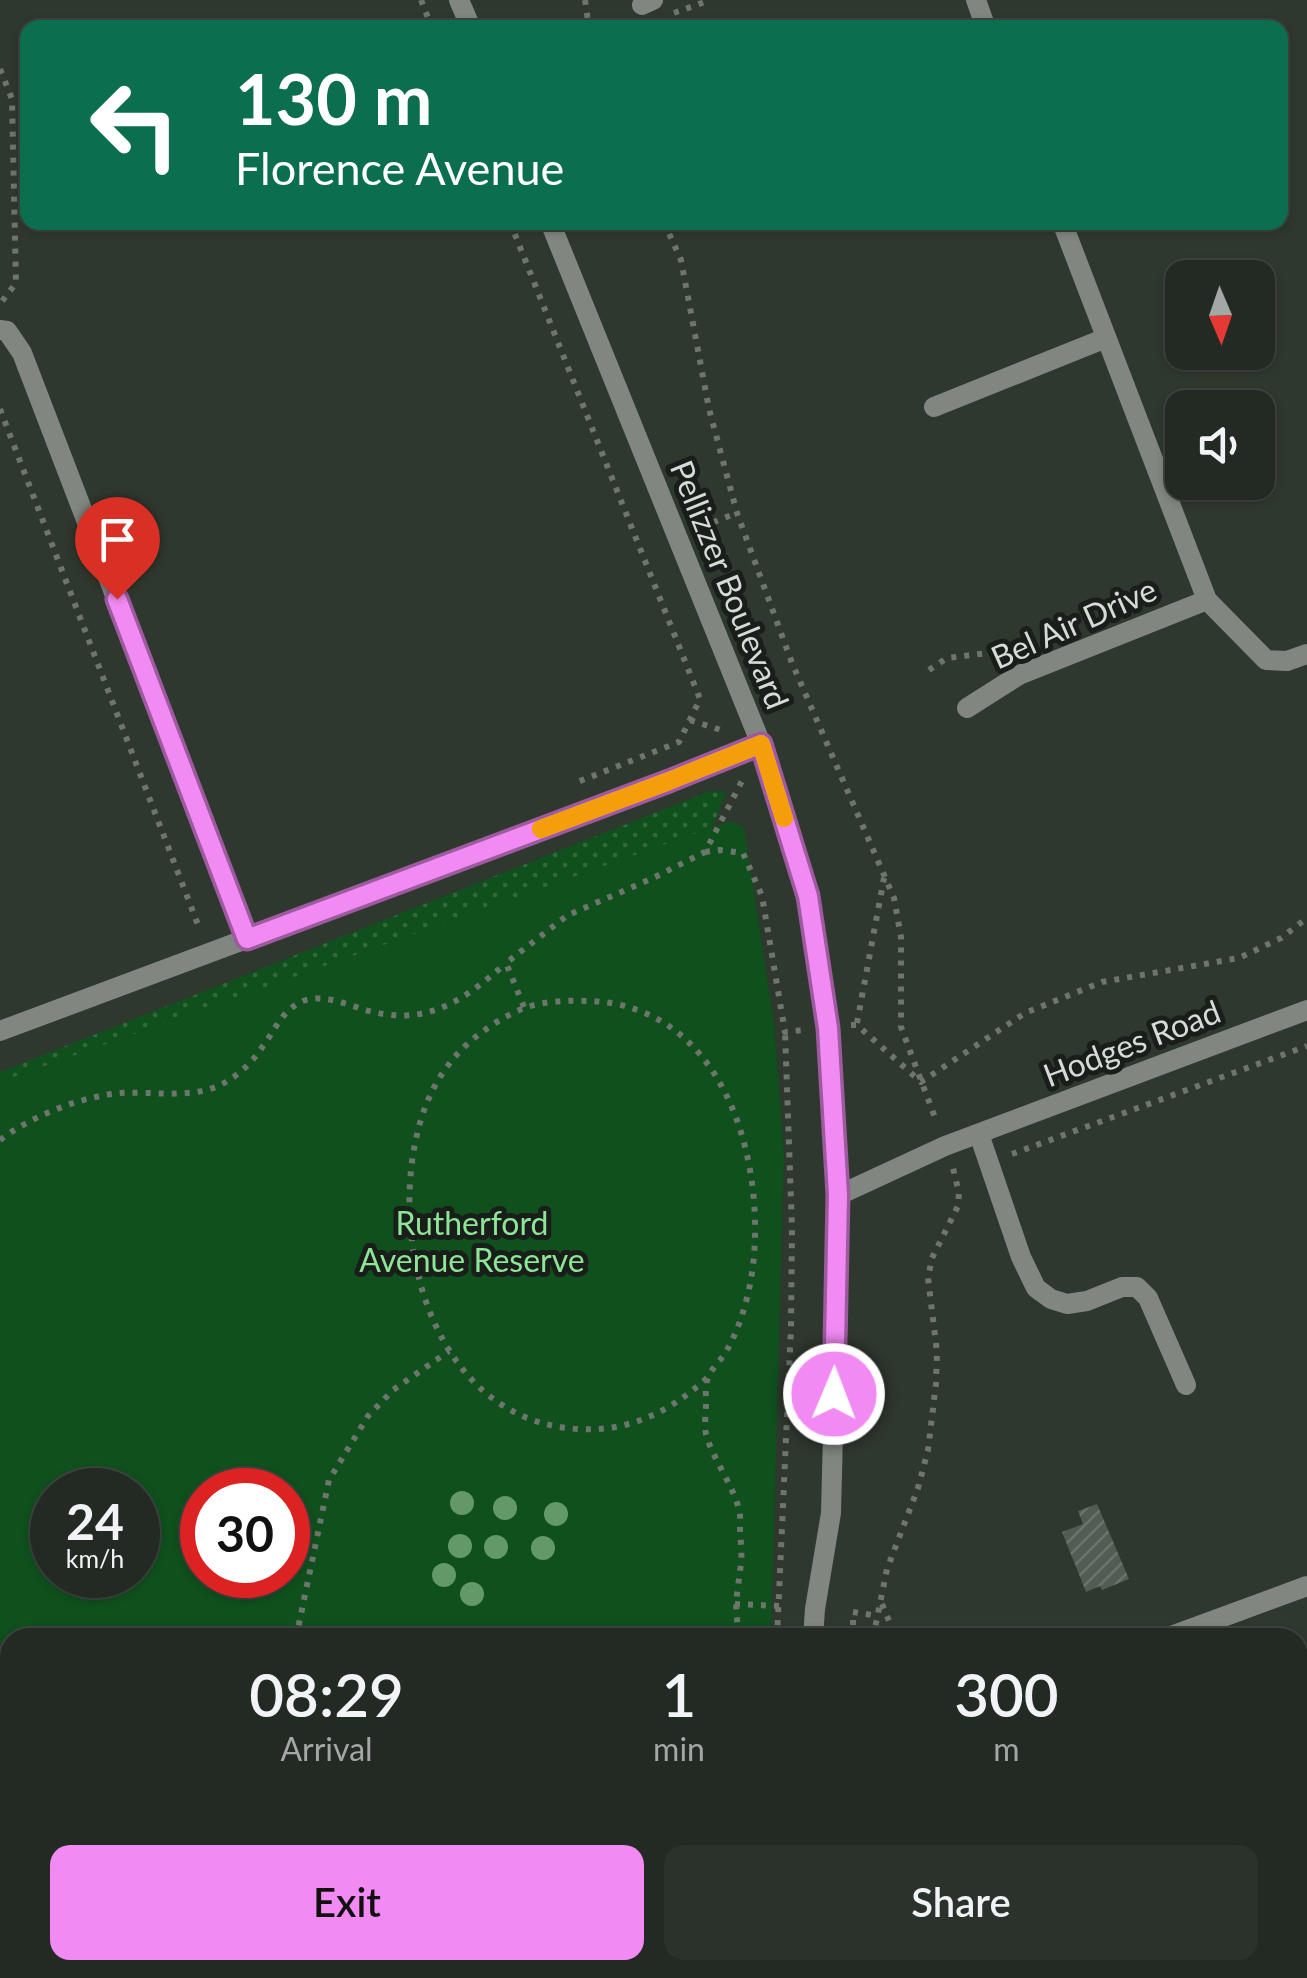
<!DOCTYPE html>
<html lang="en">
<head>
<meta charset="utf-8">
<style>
	:root { --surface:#232a23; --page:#2b322b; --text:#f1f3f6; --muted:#a3a7a6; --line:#404641; --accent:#f28af3 }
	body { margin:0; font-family:Lato,sans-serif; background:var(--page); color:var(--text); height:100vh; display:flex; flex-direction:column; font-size:38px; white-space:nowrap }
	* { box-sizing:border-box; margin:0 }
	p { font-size:32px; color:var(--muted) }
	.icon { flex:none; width:55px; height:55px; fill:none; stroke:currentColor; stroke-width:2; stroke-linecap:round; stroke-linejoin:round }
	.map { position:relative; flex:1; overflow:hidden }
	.details { position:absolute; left:0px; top:1628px; width:1308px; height:352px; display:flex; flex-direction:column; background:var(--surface); border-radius:30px 30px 0 0; box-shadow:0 2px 8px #0004,0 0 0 2px var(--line) }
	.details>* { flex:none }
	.guide { position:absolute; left:20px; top:20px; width:1268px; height:210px; border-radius:20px; box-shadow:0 2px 8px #0004,0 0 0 2px var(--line); background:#0b6e4f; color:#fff; overflow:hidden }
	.needle { width:65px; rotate:178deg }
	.controls { position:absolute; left:1165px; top:260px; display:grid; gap:20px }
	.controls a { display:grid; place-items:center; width:110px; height:110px; border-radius:20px; background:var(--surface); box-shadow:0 2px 8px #0004,0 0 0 2px var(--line); font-size:50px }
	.speed { position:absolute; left:30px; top:1468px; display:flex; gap:20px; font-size:50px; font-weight:700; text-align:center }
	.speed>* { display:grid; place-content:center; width:130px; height:130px; border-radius:50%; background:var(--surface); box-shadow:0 2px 8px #0004,0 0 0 2px var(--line); line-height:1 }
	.speed small { font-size:25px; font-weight:400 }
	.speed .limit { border:15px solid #d22; background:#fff; color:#111 }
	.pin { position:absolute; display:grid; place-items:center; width:85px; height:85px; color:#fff; margin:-102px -42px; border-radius:50% 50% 50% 0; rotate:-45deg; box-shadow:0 0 10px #0007 }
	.pin .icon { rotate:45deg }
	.me { position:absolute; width:110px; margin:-55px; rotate:1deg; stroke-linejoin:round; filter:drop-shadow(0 0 8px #0008) }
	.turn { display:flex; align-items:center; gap:35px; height:210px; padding:0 50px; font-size:45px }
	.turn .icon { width:130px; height:130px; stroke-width:2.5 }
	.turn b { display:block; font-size:70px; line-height:85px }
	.eta { display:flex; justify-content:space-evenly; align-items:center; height:170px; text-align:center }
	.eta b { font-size:60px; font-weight:600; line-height:70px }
	.primary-button { display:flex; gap:20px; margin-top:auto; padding:20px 50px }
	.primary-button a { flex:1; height:115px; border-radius:20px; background:var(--accent); color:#111; font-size:40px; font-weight:600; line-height:115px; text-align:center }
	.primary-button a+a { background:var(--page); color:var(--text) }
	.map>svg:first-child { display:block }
	.grass { fill:url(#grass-dots) }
	.green { fill:#0f501d; fill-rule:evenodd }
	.building { fill:url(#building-hatch) }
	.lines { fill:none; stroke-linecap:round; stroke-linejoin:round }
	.path { stroke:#6d756d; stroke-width:6; stroke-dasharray:5 8; stroke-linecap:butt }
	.service { stroke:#818681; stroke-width:15 }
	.minor { stroke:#818681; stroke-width:20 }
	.tertiary { stroke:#818681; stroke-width:20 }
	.tree { fill:#639868 }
	.route-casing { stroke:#9d5a9e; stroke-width:25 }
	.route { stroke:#f28af3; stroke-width:18 }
	.slow { stroke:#f59e0b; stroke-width:18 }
	.labels { text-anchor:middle; stroke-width:10; stroke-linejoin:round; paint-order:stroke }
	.street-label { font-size:32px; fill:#d5dbd5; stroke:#1a1e1a }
	.park-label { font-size:32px; fill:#8de696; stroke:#1a1e1a }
</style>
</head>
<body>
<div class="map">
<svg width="1307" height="1978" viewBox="0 0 1307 1978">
	<defs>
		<pattern id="grass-dots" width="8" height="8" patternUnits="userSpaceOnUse" patternTransform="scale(2.5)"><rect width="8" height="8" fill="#0f501d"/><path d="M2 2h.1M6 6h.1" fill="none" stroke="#31693d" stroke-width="1.8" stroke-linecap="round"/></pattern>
		<pattern id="building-hatch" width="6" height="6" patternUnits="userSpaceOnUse" patternTransform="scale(2.5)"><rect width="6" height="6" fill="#525c53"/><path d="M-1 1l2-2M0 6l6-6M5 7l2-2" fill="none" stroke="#6a736b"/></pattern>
	</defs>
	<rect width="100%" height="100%" fill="#2f382f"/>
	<!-- grass -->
	<path class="grass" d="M710 791 726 792 715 821 701 841 0 1126V1072Z"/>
	<!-- green -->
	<path class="green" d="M730 821 744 827 774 1023 784 1153 771 1637 10 1638V1970H58L40 1978H0V1082ZM52 1490H138V1575H52ZM202 1490H288V1575H202Z"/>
	<!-- building -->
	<path class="building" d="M1097 1504 1129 1579 1102 1590 1100 1586 1086 1592 1062 1532 1083 1524 1078 1511Z"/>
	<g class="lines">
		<!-- path -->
		<g class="path">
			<path d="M421 0 432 28"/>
			<path d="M585 0 589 28"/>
			<path d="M674 13 710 0"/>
			<path d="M0 69 12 99 16 283 0 304"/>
			<path d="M510 222 700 699 679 742 575 783"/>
			<path d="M664 222 681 260 709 409 737 513 792 663 894 898 901 937V1027L937 1123"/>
			<path d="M0 409 200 930"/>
			<path d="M701 527 737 513"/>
			<path d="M929 670 947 658 1004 651"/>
			<path d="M690 720 721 730"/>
			<path d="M705 852 720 850 743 853 762 896 785 1032 804 1030"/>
			<path d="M524 1007 506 963 568 915 651 879 705 852 743 779"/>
			<path d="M857 1023 884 878"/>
			<path d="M851 1025H857L921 1082 1025 1013 1102 982 1239 958 1281 938 1307 918"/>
			<path d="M0 1140C32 1116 79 1097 120 1093 151 1091 188 1099 218 1086 236 1078 252 1063 263 1046 275 1030 282 1010 303 1001 322 994 344 1003 362 1009 424 1028 461 1003 506 963"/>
			<path d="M1012 1154 1307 1046"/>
			<path d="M707 1378C670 1412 629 1432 578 1429 433 1421 386 1240 420 1123 435 1070 467 1036 515 1012 537 1001 565 1000 589 1001 718 1005 763 1147 754 1256 751 1288 743 1321 727 1350 722 1360 709 1370 707 1381 705 1388 706 1396 706 1403 706 1413 704 1425 706 1434 713 1460 733 1484 739 1510 741 1517 740 1526 740 1533 741 1543 742 1553 741 1563 738 1592 732 1608 741 1638"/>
			<path d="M735 1604 779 1606"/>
			<path d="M882 1604 896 1638"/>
			<path d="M296 1638 329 1480 368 1416 393 1390 449 1351"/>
			<path d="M777 1638 791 1328 792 1228 785 1032"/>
			<path d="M853 1638V1612L878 1616"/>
			<path d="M873 1638 887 1569 918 1488 928 1450 936 1384 937 1352 928 1278 932 1258 958 1206 959 1193 953 1168"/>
			<path d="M677 1970 683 1978H687L698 1970"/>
			<path d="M49 1978 68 1970"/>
			<path d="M560 1978 568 1970H576"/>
			<path d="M840 1978 842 1970"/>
		</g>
		<!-- service -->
		<path class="service" d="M216 1970 218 1978"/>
		<!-- minor -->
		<g class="minor">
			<path d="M976 0 986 28"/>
			<path d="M642 5 653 0"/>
			<path d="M0 330 7 331 22 353 247 939"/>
			<path d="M934 407 1106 338"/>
			<path d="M1207 600 1266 660 1287 661 1307 654"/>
			<path d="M967 708 1019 675 1207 600 1062 222"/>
			<path d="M761 744 808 896 828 1028 832 1087 839 1195 831 1513 815 1609 813 1638"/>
			<path d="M979 1134 1021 1257 1036 1288 1051 1299 1067 1304 1087 1301 1122 1287H1137L1148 1298 1186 1385"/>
			<path d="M839 1195 945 1146 1307 1010"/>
			<path d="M1166 1638 1307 1586"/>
			<path d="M1170 1970 1173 1978"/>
			<path d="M126 1978 146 1970"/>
			<path d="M747 1978 750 1970"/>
		</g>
		<!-- tertiary -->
		<g class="tertiary">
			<path d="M459 0 471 28"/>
			<path d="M0 1031 669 781 761 744 550 222"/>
		</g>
	</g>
	<!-- trees -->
	<g class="tree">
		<circle cx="462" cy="1503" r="12"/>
		<circle cx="505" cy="1508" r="12"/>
		<circle cx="556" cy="1514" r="12"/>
		<circle cx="460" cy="1546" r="12"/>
		<circle cx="496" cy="1547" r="12"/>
		<circle cx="543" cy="1548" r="12"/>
		<circle cx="444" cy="1575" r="12"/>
		<circle cx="472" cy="1594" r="12"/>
	</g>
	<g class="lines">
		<defs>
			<path id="route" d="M117 599 247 939 669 781 761 744 808 896 828 1028 838 1195 834 1394"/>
		</defs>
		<!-- route casing -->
		<use href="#route" class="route-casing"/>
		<!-- route -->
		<use href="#route" class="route"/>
		<!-- slow -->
		<path class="slow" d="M541 829 669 781 761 744 784 818"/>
	</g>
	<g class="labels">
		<!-- street labels -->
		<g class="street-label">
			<text transform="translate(729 585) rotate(68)" y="11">Pellizzer Boulevard</text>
			<text transform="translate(1074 624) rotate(-24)" y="11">Bel Air Drive</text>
			<text transform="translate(1132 1044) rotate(-21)" y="11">Hodges Road</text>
		</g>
		<!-- park labels -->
		<g class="park-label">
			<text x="472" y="1235">Rutherford<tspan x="472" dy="37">Avenue Reserve</tspan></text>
		</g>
	</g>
</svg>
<div class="controls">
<a><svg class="needle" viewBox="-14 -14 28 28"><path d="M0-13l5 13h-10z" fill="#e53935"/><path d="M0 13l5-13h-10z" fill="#a3a7a6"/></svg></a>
<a><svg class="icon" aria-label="sound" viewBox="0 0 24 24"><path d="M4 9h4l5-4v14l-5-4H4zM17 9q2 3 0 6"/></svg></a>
</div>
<div class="speed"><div>24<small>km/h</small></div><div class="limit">30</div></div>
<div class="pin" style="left:117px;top:599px;background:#d93025"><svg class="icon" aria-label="arrive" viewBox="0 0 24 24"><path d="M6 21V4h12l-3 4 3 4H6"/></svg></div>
<svg class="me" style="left:834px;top:1394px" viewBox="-20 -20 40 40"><circle r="17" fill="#f28af3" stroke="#fff" stroke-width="3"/><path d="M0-11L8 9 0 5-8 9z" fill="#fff"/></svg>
<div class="guide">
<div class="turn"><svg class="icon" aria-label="left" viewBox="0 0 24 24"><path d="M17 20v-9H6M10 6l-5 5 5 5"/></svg><div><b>130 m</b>Florence Avenue</div></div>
</div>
<section class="details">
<div class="eta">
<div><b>08:29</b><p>Arrival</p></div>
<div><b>1</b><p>min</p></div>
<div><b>300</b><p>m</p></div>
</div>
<div class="primary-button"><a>Exit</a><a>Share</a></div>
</section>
</div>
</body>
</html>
